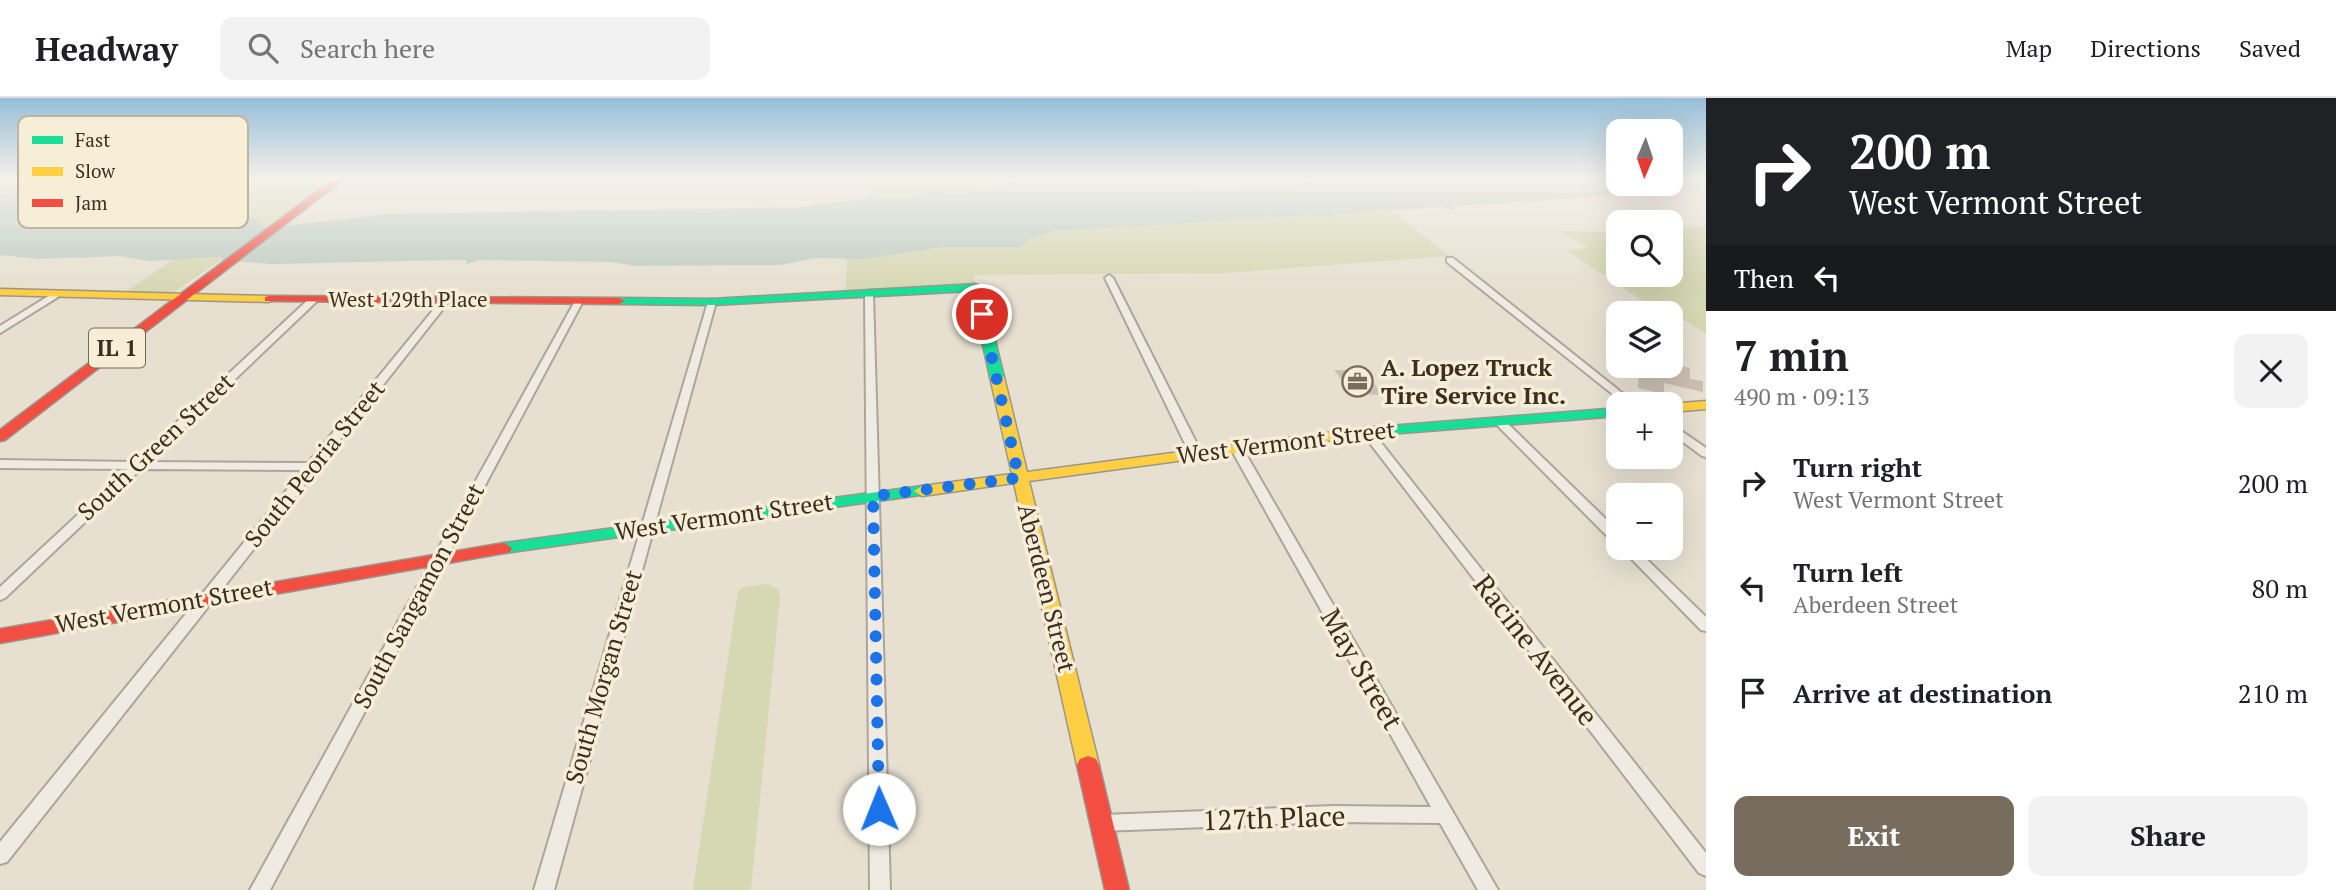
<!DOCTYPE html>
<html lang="en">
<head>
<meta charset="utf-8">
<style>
	:root { --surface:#fff; --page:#f2f2f2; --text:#202124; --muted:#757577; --line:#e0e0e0; --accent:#786c5e }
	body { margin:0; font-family:"PT Serif",serif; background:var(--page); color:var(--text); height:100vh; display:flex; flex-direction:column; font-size:26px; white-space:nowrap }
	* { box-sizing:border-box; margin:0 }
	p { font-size:23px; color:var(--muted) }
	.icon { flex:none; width:38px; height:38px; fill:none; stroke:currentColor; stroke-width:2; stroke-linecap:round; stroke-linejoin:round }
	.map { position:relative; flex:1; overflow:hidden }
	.sheet { display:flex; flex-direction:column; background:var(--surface); width:630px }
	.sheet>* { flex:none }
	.guide { background:#202124; color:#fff; overflow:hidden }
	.needle { width:46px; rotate:182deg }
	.fabs { position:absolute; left:1606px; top:21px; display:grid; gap:14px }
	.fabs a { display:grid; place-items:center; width:77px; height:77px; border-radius:14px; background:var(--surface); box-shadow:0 7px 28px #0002; font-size:35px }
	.pin { position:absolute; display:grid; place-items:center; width:60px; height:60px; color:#fff; margin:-30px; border:4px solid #fff; border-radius:50%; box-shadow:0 2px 7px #0007 }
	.me { position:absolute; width:77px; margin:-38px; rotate:359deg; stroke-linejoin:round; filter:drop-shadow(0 0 5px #0008) }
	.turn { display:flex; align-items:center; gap:24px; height:147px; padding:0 28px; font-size:32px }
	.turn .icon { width:91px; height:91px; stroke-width:2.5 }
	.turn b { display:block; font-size:49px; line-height:60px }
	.then { display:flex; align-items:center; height:66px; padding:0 28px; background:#0003; gap:14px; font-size:26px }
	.round { display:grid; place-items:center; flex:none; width:74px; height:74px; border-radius:14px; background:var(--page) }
	.head { display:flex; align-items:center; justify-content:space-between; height:119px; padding:0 28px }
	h1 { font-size:42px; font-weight:800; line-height:52px }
	.action { display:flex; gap:14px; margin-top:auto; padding:14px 28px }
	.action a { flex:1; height:80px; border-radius:14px; background:var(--accent); color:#fff; font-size:28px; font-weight:800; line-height:80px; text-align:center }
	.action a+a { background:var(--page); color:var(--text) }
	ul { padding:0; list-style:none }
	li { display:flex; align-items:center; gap:21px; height:105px; padding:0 28px }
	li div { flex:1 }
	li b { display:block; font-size:26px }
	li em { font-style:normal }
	header { display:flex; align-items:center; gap:42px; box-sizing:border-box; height:98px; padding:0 35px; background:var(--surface); border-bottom:2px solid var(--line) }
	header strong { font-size:33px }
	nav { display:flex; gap:38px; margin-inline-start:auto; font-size:24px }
	.search { width:490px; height:63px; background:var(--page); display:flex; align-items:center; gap:18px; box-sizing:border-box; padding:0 24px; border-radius:14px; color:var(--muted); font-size:26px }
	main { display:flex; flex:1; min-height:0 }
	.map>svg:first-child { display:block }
	.green { fill:#d6d7b3 }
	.water { fill:#bcccc2 }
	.building { fill:#cbbfb2 }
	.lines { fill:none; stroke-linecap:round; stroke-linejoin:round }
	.street-casing { stroke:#ada599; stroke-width:4 }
	.fast-casing { stroke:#9c958a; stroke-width:3 }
	.slow-casing { stroke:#9c958a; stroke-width:3 }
	.jam-casing { stroke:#9c958a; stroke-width:3 }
	.street { fill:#efebe3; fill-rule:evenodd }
	.fast { fill:#16e098; fill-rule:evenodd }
	.slow { fill:#ffcf43; fill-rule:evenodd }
	.jam { fill:#f24e42; fill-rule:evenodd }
	.route { stroke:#1a73e8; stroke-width:12; stroke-dasharray:0 21.6 }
	.labels { text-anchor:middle; stroke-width:7; stroke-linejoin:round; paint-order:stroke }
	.far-street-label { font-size:21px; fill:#3d2e20; stroke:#f7eed8 }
	.shield { fill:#f7eed8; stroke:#756857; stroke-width:2 }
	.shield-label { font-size:23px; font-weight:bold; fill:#3d2e20 }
	.poi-label { font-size:24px; font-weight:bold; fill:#3d2e20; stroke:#f7eed8; text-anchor:start }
	.street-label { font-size:24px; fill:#3d2e20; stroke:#f7eed8 }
	.near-street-label { font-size:28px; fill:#3d2e20; stroke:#f7eed8 }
	.key { fill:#f7eed8; stroke:#bfb4a1; stroke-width:2 }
	.key-label { font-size:19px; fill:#3d2e20 }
</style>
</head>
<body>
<header>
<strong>Headway</strong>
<div class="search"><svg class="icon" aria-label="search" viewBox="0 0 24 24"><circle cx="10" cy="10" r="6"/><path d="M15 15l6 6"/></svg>Search here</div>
<nav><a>Map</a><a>Directions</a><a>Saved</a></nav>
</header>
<main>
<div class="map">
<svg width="1706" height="792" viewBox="0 0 1706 792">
	<rect width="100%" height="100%" fill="#e7e0d1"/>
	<!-- green -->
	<g class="green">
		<path d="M0 80H331L265 130 254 120 227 108 0 95Z"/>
		<path d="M349 80H1039L965 95 933 94 908 100 871 99V85L346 82Z"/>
		<path d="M1203 80H1405L1207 91 1195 87Z"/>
		<path d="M1390 112 1450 158 1224 175 973 177 975 184 963 187 846 193 847 160 898 157 947 149 1022 145 1036 137 1055 133Z"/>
		<path d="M1706 128V236L1681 220H1671V215H1661L1566 152 1589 150 1559 133 1619 134V177H1671V130Z"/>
		<path d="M224 160 171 196 126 194 174 161Z"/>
		<path d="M768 486 779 492 780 501 751 792H693L738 493 743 489Z"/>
	</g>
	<!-- water -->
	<path class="water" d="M1039 80H1203L1195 87 1207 91 1405 80H1619V86H1671V80H1706V92L1454 108 1455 112 1441 109 1333 116V120L1317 117 1055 133 1030 140 1021 149H947L864 161 816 160 780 167 636 168 612 164 480 162 466 166 467 162H453L272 166 221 162 223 159 149 163 120 158 39 161 0 157V95L227 108 254 120 265 130 389 116 802 109 871 99 908 100 933 94 965 95Z"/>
	<!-- building -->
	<g class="building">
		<path d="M1671 265 1690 270V281L1703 283V294L1664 285V296L1638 290 1639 268 1667 275V268Z"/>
		<path d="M1334 272H1363L1383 297 1353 296Z"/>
	</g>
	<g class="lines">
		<defs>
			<g id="street">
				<path d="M1447 160H1453L1636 306H1625L1447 164Z"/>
				<path d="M1109 177 1113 180 1202 356 1200 358 1196 359 1190 356 1105 180Z"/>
				<path d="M869 192 873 195 890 792H870L865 195Z"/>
				<path d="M55 194 58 195V199L0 235V228Z"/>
				<path d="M313 199 317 202 316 204 148 364 308 365 443 200 450 202 7 764 0 766V744L303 372 141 371 5 500 0 502V489L127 371 0 370V362L134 364 310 200Z"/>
				<path d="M579 200 583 203 270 792H250L575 203Z"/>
				<path d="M712 201 716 204 554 792H534L708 204Z"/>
				<path d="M1499 320 1503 321 1619 434V446L1614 445 1495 325 1494 323 1495 321Z"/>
				<path d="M1671 326 1706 350V359L1702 358 1671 335Z"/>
				<path d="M1367 331 1371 332 1706 755V778L1699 775 1363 336 1361 334 1363 332Z"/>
				<path d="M1237 348 1243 351 1498 792H1478L1440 725 1333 724 1102 733 1096 731 1093 725 1096 719 1102 717 1333 708 1431 709 1231 351Z"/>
				<path d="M1621 450H1635L1706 519V533L1701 532Z"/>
			</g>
			<g id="fast">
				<path d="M976 186 982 189 1004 279 997 283 990 279 971 193 712 207 619 206 613 203 619 200 712 201Z"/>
				<path d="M1619 310V318L1363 338 1356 334 1363 330Z"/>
				<path d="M922 388 930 393 928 396 504 455 496 450 504 445Z"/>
			</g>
			<g id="slow">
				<path d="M0 191 269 198 275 201 269 204 0 197Z"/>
				<path d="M997 275 1004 279 1027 374 1363 330 1370 334 1363 338 1029 383 1099 667 1096 673 1088 676 1080 673 1077 667 1014 385 922 398 914 393 922 388 1012 376 990 279Z"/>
				<path d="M1706 303V311L1671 314 1669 306Z"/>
			</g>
			<g id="jam">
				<path d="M335 80H345L5 342 0 343V332Z"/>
				<path d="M269 198 619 200 625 203 619 206 265 203V199Z"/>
				<path d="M504 445 512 450 510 454 0 545V531Z"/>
				<path d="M1088 658 1096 661 1099 667 1129 792H1105L1077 667 1080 661Z"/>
			</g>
		</defs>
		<!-- street casing -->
		<use href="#street" class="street-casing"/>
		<!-- fast casing -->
		<use href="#fast" class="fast-casing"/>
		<!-- slow casing -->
		<use href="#slow" class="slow-casing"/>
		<!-- jam casing -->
		<use href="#jam" class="jam-casing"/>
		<!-- street -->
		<use href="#street" class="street"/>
		<!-- fast -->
		<use href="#fast" class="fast"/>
		<!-- slow -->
		<use href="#slow" class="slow"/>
		<!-- jam -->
		<use href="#jam" class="jam"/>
	</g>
	<!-- sky -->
	<linearGradient id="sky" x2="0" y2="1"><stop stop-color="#96bed9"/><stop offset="0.42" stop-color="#f4f1ea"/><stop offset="1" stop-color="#f4f1ea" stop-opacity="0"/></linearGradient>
	<rect width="1706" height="191" fill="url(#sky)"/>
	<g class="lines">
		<!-- route -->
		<path class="route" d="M879 711 873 398 1019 380 982 216"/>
	</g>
	<!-- icons -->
	<defs>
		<symbol id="office-ring" viewBox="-11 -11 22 22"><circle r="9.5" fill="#f7eed8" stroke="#786c5e" stroke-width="1.5"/><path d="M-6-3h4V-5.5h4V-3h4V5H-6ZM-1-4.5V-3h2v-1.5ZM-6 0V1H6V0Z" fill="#786c5e"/></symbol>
	</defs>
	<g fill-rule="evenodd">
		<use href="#office-ring" x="1340" y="266" width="35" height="35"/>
	</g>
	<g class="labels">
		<!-- far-street labels -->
		<g class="far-street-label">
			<text x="408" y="209">West 129th Place</text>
		</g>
		<!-- shield labels -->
		<rect class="shield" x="89" y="230.5" width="56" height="39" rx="5"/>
		<g class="shield-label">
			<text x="117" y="258">IL 1</text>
		</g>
		<!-- poi labels -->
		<g class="poi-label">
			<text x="1381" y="278">A. Lopez Truck<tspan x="1381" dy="28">Tire Service Inc.</tspan></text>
		</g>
		<!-- street labels -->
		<g class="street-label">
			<text transform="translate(1286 345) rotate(-7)" y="8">West Vermont Street</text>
			<text transform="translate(156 349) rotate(-43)" y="8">South Green Street</text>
			<text transform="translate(315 366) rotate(-51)" y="8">South Peoria Street</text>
			<text transform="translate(724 419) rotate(-8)" y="8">West Vermont Street</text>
			<text transform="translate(1046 490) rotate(76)" y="8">Aberdeen Street</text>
			<text transform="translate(419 498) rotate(-62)" y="8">South Sangamon Street</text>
			<text transform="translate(164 508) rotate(-10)" y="8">West Vermont Street</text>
			<text transform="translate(604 579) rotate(-74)" y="8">South Morgan Street</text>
		</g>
		<!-- near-street labels -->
		<g class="near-street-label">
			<text transform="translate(1536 552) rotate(52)" y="10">Racine Avenue</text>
			<text transform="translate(1362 571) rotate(60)" y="10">May Street</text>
			<text transform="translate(1274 720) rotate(-2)" y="10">127th Place</text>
		</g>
	</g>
	<!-- legend -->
	<rect x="18" y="18" width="230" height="112" rx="10" class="key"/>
	<rect x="32" y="38" width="31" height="8" fill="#16e098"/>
	<rect x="32" y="69" width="31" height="9" fill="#ffcf43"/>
	<rect x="32" y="101" width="31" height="8" fill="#f24e42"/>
	<g class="key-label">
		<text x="75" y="49">Fast</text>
		<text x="75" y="80">Slow</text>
		<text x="75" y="112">Jam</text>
	</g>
</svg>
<div class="fabs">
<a><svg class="needle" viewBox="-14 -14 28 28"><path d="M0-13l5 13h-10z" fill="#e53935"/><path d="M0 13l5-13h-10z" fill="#757577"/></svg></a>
<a><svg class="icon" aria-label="search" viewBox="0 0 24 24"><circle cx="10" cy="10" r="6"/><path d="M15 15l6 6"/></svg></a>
<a><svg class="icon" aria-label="layers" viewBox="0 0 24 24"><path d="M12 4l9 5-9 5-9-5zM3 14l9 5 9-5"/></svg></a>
<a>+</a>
<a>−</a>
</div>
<div class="pin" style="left:982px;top:216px;background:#d93025"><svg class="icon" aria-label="arrive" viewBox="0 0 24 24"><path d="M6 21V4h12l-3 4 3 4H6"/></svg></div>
<svg class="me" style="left:879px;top:711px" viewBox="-20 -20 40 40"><circle r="19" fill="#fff"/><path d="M0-13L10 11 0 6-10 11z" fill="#1a73e8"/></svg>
</div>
<section class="sheet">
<div class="guide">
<div class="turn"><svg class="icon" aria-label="right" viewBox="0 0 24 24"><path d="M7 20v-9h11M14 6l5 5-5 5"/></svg><div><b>200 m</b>West Vermont Street</div></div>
<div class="then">Then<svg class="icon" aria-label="left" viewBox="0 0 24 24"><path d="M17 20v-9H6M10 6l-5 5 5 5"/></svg></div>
</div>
<div class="head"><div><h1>7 min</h1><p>490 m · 09:13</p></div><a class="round"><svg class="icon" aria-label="close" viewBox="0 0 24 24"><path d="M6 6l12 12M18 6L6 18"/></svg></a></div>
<ul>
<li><svg class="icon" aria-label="right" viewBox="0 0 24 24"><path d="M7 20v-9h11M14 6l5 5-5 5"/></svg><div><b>Turn right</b><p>West Vermont Street</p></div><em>200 m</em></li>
<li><svg class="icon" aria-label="left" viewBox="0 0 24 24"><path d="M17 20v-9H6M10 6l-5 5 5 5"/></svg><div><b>Turn left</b><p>Aberdeen Street</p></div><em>80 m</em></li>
<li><svg class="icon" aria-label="arrive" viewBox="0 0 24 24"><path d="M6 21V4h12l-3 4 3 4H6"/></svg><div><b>Arrive at destination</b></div><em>210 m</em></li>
</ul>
<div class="action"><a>Exit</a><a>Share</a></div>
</section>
</main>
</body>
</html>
